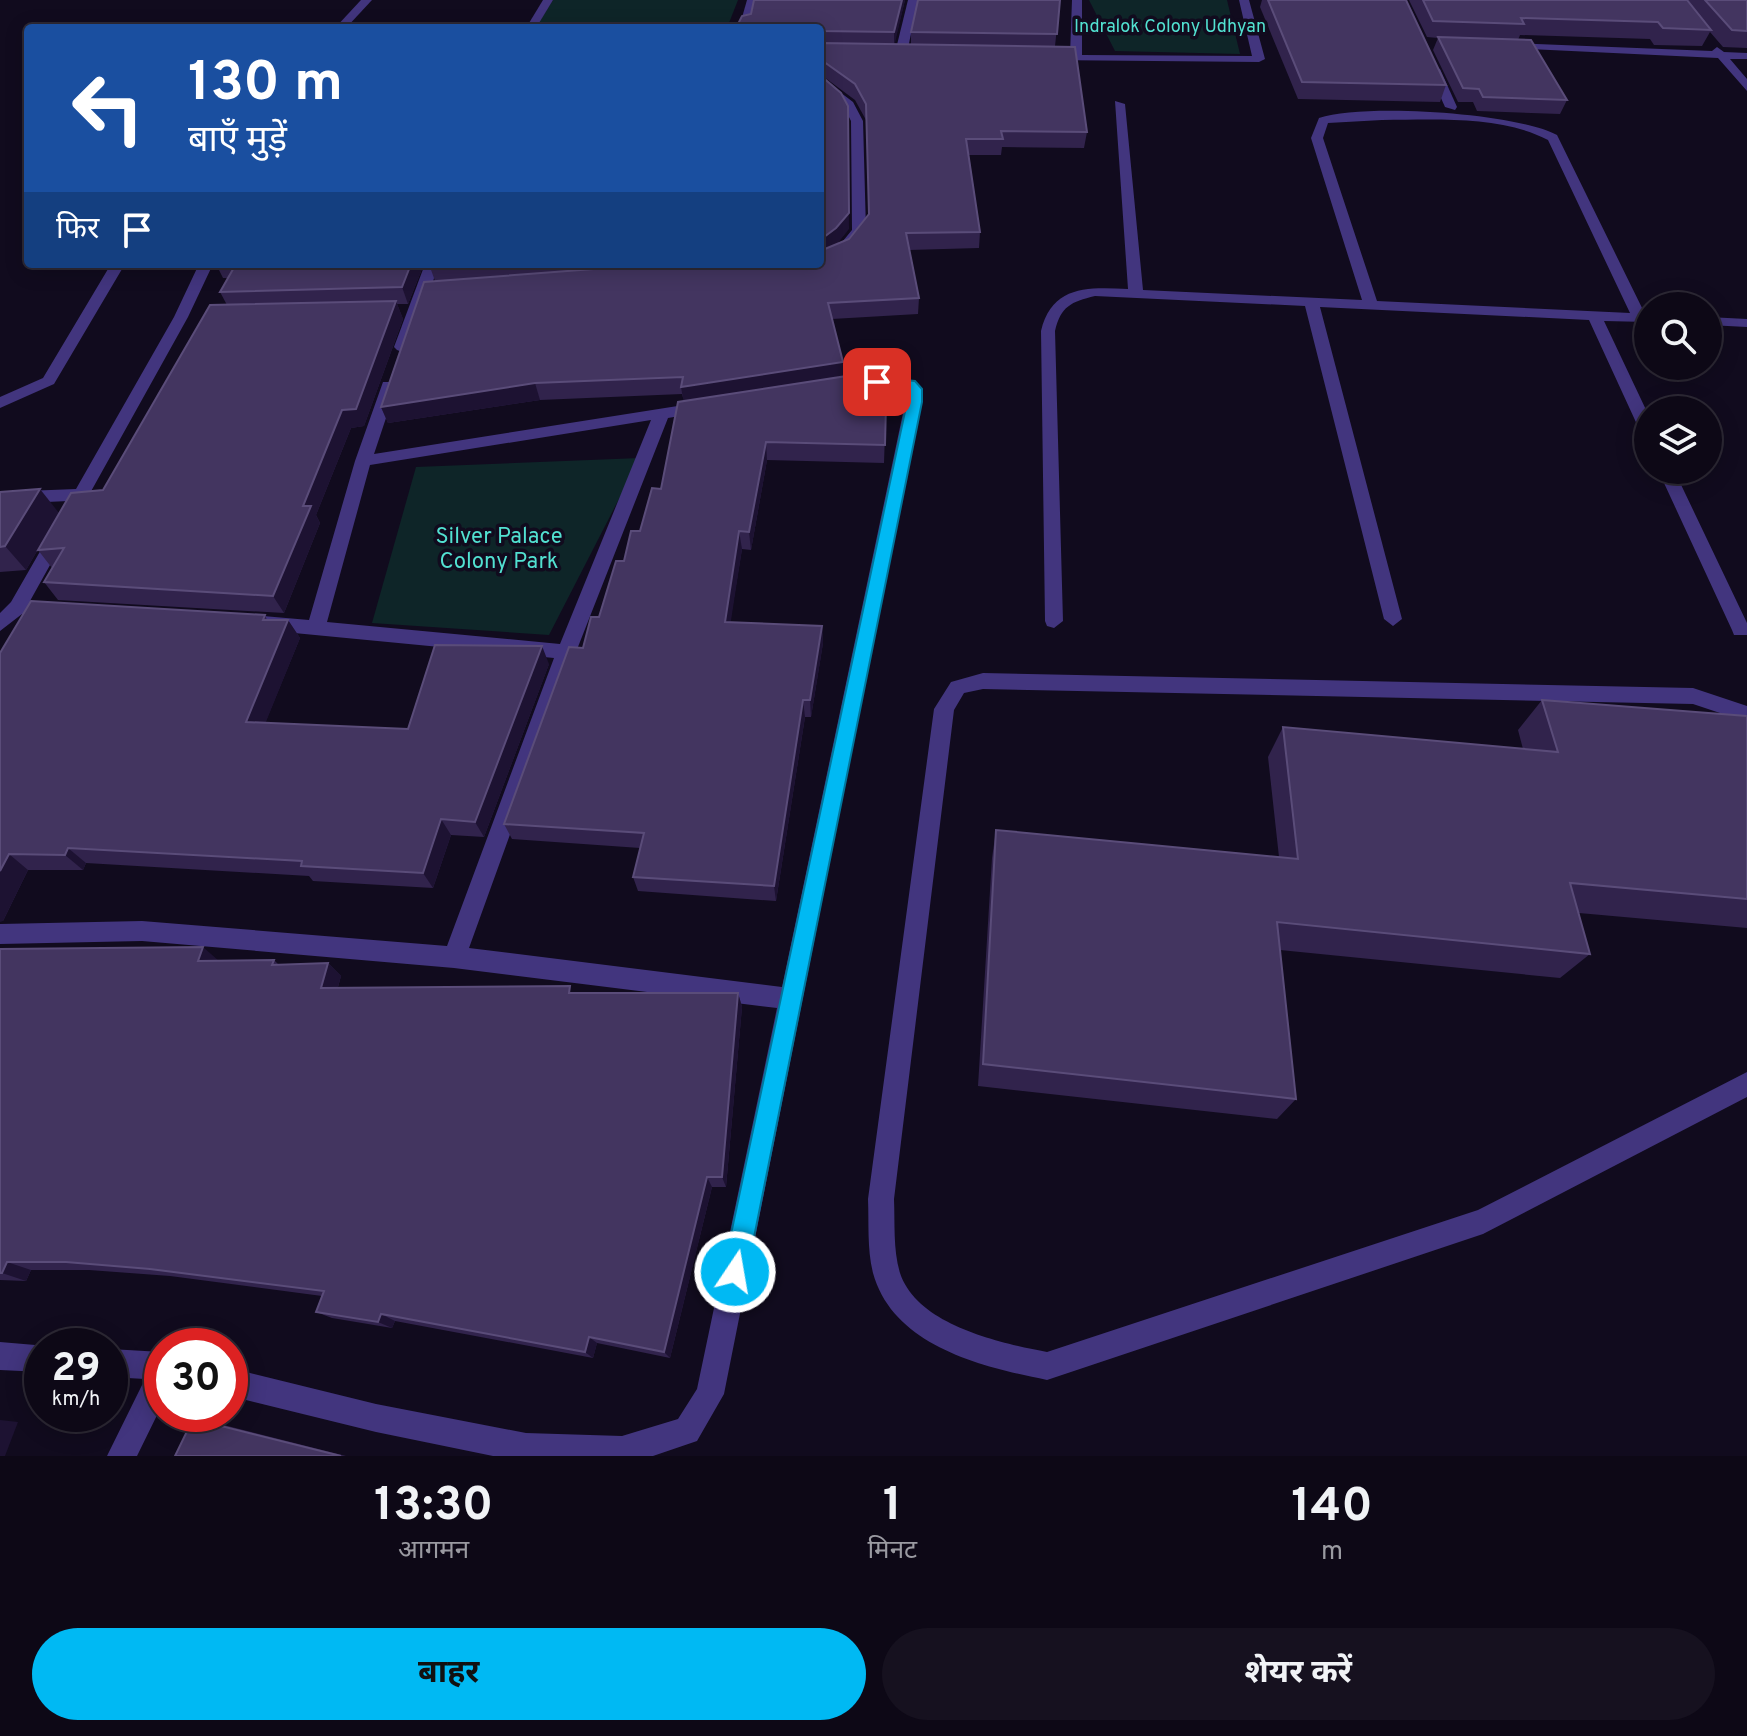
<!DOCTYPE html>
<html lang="hi">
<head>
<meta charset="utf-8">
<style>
	:root { --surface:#0d0816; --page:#16111f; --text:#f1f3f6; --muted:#9a9aa1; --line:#2d2935; --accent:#00b9f3 }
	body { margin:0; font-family:Overpass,"Noto Sans Devanagari",sans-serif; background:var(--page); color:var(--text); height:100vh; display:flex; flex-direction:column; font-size:30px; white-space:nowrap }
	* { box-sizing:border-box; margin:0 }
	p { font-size:26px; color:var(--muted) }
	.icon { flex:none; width:44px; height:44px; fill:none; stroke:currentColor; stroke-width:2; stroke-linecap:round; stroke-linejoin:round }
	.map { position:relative; height:1456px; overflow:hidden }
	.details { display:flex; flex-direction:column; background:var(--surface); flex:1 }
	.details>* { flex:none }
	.hud { position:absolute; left:24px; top:24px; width:800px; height:244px; border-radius:8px; box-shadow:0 4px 20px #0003,0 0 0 2px var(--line); background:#1a4fa0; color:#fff; overflow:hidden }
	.tools { position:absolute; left:1634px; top:292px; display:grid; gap:16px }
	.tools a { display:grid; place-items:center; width:88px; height:88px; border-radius:50%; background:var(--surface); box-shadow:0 4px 20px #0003,0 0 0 2px var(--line); font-size:40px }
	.speed { position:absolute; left:24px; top:1328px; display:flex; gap:16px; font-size:40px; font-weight:700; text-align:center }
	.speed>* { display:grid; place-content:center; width:104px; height:104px; border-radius:50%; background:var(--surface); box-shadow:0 4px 20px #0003,0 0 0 2px var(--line); line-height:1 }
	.speed small { font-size:20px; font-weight:400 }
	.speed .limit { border:12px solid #d22; background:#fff; color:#111 }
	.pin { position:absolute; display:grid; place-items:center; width:68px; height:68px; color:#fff; margin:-34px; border-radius:16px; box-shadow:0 4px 12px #0006 }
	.me { position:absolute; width:88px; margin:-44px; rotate:12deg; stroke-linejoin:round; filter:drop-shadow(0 0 6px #0008) }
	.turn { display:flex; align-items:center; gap:28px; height:168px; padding:0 32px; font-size:36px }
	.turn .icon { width:104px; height:104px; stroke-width:2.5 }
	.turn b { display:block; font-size:56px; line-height:68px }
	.then { display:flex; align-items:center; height:76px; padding:0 32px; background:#0003; gap:16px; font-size:30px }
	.eta { display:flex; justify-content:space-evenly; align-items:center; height:136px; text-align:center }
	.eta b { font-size:48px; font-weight:700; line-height:56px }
	.action { display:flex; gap:16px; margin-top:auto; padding:16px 32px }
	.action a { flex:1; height:92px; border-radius:48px; background:var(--accent); color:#111; font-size:32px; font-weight:700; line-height:92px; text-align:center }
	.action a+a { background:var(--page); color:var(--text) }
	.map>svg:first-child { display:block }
	.green { fill:#0e2528 }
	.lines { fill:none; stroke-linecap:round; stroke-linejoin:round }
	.minor { fill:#42357e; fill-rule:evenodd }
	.wall { fill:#31234c }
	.shaded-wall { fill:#1d1232 }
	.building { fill:#433560; stroke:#5a4c79; stroke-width:2 }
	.route { fill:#00b9f3; stroke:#00789e; stroke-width:2 }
	.labels { text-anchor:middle; stroke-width:7; stroke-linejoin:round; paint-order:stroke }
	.far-park-label { font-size:18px; fill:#52e1d1; stroke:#110b1e }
	.park-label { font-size:22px; fill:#52e1d1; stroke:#110b1e }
</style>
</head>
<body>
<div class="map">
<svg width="1747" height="1456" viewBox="0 0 1747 1456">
	<rect width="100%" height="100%" fill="#110b1e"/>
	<!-- green -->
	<g class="green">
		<path d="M553 0H738L727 28H535Z"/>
		<path d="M1089 0H1227L1240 54 1115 51Z"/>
		<path d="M640 458 549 635 372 623 416 467Z"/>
	</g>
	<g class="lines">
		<!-- minor -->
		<g class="minor">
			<path d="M361 0H372L346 28H335Z"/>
			<path d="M543 0H553L536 28H526Z"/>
			<path d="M747 0H757L749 28H739Z"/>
			<path d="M908 0H918L907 53 901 56 895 53Z"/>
			<path d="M1072 0H1082V55L1252 56 1239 0H1249L1265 59 1259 62 1047 60 1045 58 1051 55H1070Z"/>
			<path d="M1510 43 1712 51 1717 47 1724 52 1747 53V59H1730L1747 79V91L1718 58 1506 48V44Z"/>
			<path d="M1430 67 1440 69 1457 107 1455 110 1445 107 1428 69Z"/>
			<path d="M820 77 853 102 863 121 866 230 848 253 820 265 815 264H820V257L838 247 852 230 851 121 844 107 820 86Z"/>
			<path d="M1115 101 1125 104 1143 290 1362 300 1311 138 1319 118C1365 103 1515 113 1557 135L1645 314H1648V322L1604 321 1648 414V436L1640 431 1589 320 1320 307 1402 619 1393 626 1384 619 1305 306 1095 296C1071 302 1061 306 1055 331L1063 621 1054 628 1047 626 1045 621 1041 331C1052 285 1088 287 1128 289ZM1382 120C1434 120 1501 115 1548 140L1630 313 1377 301 1323 138 1328 123Z"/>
			<path d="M111 264H125L54 384 0 408V397L43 378Z"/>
			<path d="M199 264H213L188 317 30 601 51 603 60 610 51 617 22 614 0 631V613L11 602 69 501 0 504V492L76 489 174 317Z"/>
			<path d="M425 264H439L410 347 402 352 397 350 394 347Z"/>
			<path d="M1708 317 1747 319V327L1708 325Z"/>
			<path d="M891 376 916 382 923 394 724 1394 697 1441 653 1456H493L376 1432 230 1396V1368L376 1404 526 1433 622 1436 678 1419 697 1389 777 1008 454 968 142 941 0 944V924L142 921 447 946 554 658 263 630 254 623 263 616 309 620 355 461 383 382H395L397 385 374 454 703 402 711 407 709 411 668 418 576 652 469 948 782 987 907 394 904 389 891 386 825 394 817 389 825 384ZM651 420 560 644 327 622 370 465Z"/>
			<path d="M1658 470H1674L1747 623V635H1734L1732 630Z"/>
			<path d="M983 673 1693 688 1747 706V722L1693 704 983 689 964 693 954 710 894 1199C895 1223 893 1250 900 1273 917 1325 1000 1343 1047 1352L1478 1210 1747 1072V1097L1483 1234 1047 1380C982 1367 893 1346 873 1273 867 1249 869 1223 868 1199L934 709 951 682Z"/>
			<path d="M0 1342 47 1346H42V1372L0 1370Z"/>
			<path d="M110 1349 162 1352V1405L137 1456H107L145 1379 110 1377Z"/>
		</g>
	</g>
	<!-- wall -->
	<g class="wall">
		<path d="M754 0H905L894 44H911V32L1060 0 1055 46 1087 132 1084 148 1002 147 1001 155H969L980 232 979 248 909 250 919 298 918 314 832 319 843 362V377L854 403 886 404 884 463 767 460 751 550 742 549 730 622 822 626 823 643 811 717H805L776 901 638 891 633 877 640 848 512 839 504 824 583 648 599 617 624 561 661 489 684 401 682 394 540 400 388 423 381 407 435 281 430 267 431 264H820L849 229 836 244 849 239 869 214 866 120 855 100 820 74V28L751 14Z"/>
		<path d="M1262 0H1406L1446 85 1440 102 1298 99 1260 7Z"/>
		<path d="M1409 0H1747V48L1723 47 1710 32 1702 46 1654 45 1650 39 1520 35 1518 40 1567 100 1560 114 1477 111 1473 102H1458L1433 50 1438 38 1427 37Z"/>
		<path d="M216 264H424L408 304H397L403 319 364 426 351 428 316 515 320 523 284 613 58 600 44 582 52 568 38 550 103 490 227 305 220 292 227 278H223Z"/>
		<path d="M0 492 59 513 26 570 0 572Z"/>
		<path d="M265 615 267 620H288L300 638 265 723 408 729 549 664 484 837 451 835 433 888 313 881 309 876 86 863 83 870H28L3 921 0 653Z"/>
		<path d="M1542 700 1747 716V928L1579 913 1590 954 1560 978 1280 950 1296 1099 1277 1119 978 1086 992 858 996 830 1279 857 1268 757 1283 727 1523 749 1518 730Z"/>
		<path d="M0 949 218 961 274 960 279 965 328 963 341 976 338 987 573 993H738L742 1007 726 1187H712L670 1358 597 1343 593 1358 395 1321 392 1328 332 1318 316 1312 322 1296 170 1276 89 1270H31L26 1281 0 1280Z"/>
		<path d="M193 1419 212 1422 346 1456H175Z"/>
	</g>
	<!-- shaded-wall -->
	<g class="shaded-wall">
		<path d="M902 0H905L894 47V32Z"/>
		<path d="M848 106 849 229 836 245 820 257V240Z"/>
		<path d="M411 264H424L408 304 402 287Z"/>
		<path d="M396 301 403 319 364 426 351 428 316 515 320 523 284 613 273 596 303 506 342 410Z"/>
		<path d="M843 362V379L684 404 681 387Z"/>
		<path d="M535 383 540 400 388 423 381 407Z"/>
		<path d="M766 442 767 460 751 550 749 532Z"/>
		<path d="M40 489 59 513 26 570 5 546Z"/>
		<path d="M739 531 742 549 728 640 725 622Z"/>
		<path d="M288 620 300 638 259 739 246 722Z"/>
		<path d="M822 626 823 643 811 717 810 700Z"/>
		<path d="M542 646 549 664 484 837 475 822Z"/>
		<path d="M803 700 805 717 776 901 774 886Z"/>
		<path d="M441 819 451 835 433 888 423 873Z"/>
		<path d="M68 848 86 863 83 870 65 855Z"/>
		<path d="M9 854 28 870 3 921 0 922V871Z"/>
		<path d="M203 947 219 961H198Z"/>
		<path d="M328 963 341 976 334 1001 321 988Z"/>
		<path d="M738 993 742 1007 726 1187 722 1177Z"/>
		<path d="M707 1177 712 1187 670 1358 664 1352Z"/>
		<path d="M7 1262 31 1270 26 1281 2 1273Z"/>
		<path d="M381 1314 395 1321 392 1328 378 1322Z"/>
		<path d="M589 1337 597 1343 593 1358 585 1352Z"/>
		<path d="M0 1420 18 1422 5 1456H0Z"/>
	</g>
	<!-- building -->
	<g class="building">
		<path d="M754 0H902L894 32 820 31V28H736L742 16 751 14Z"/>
		<path d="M918 0H1060L1057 34 911 32Z"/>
		<path d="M1268 0H1406L1446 85 1302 82Z"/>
		<path d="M1423 0H1687L1711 30 1663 28 1658 22 1521 18 1524 24 1433 21Z"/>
		<path d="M1705 0H1747V31L1732 30Z"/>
		<path d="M1438 37 1531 40 1567 100 1483 97 1479 89 1463 88Z"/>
		<path d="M820 43 1075 47 1087 132 1001 131 1003 139H966L980 232 906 233 919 298 828 303 843 362 681 387 683 377 535 383 381 407 424 282 660 264H820V251L849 239 869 214 866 104 855 84 820 59Z"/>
		<path d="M820 75 841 93 848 106 849 213 836 228 820 240Z"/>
		<path d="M236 264H411L402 287 220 292Z"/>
		<path d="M431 264H471L430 267Z"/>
		<path d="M396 301 356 409 342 410 303 506H311L273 596 44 582 64 548 38 550 71 493 103 490 210 305Z"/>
		<path d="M847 376 854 403 886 404 885 445 766 442 749 532 739 531 725 622 822 626 810 700H803L774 886 633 877 644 833 504 824 569 647 583 648 591 617H599L616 561H624L631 531H640L652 488 661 489 678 402Z"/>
		<path d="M40 489 5 546 0 547V492Z"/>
		<path d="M31 601 265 615 263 620H288L246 722 408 729 435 645 542 646 475 822 441 819 423 873 301 866 302 861 68 848 65 855 9 854 0 871V653Z"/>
		<path d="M1542 700 1747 716V899L1570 883 1590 954 1277 922 1296 1099 983 1064 996 830 1298 859 1283 727 1558 752Z"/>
		<path d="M203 947 198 961 274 960 272 965 328 963 321 988 570 986 569 993H738L722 1177H707L664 1352 589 1337 585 1352 381 1314 378 1322 316 1312 324 1291 150 1269 66 1262H7L2 1273H0V949Z"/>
		<path d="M193 1419 341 1456H175Z"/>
	</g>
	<!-- route -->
	<path class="route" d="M877 377 915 381 922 389V402L747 1272 743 1281 735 1285 726 1281 723 1272 907 402 906 389 872 385V378Z"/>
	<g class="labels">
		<!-- far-park labels -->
		<g class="far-park-label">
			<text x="1170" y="32">Indralok Colony Udhyan</text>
		</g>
		<!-- park labels -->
		<g class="park-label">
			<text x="499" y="543">Silver Palace<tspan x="499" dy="25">Colony Park</tspan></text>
		</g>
	</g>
</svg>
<div class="tools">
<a><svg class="icon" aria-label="search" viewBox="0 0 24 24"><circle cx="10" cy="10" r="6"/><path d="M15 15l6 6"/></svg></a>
<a><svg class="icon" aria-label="layers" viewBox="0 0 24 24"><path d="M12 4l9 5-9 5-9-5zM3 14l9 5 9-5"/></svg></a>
</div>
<div class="speed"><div>29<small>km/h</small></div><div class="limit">30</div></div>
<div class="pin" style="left:877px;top:382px;background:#d93025"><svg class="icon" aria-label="arrive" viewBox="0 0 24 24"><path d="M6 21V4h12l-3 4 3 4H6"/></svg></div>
<svg class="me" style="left:735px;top:1272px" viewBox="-20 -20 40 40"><circle r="17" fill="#00b9f3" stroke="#fff" stroke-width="3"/><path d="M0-11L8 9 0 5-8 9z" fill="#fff"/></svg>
<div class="hud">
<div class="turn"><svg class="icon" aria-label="left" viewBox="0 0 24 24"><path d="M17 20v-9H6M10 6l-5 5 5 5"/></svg><div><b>130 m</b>बाएँ मुड़ें</div></div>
<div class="then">फिर<svg class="icon" aria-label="arrive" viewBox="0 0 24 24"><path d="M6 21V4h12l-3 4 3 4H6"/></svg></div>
</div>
</div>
<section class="details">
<div class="eta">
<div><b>13:30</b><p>आगमन</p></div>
<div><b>1</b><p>मिनट</p></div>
<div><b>140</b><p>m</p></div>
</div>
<div class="action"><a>बाहर</a><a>शेयर करें</a></div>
</section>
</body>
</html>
